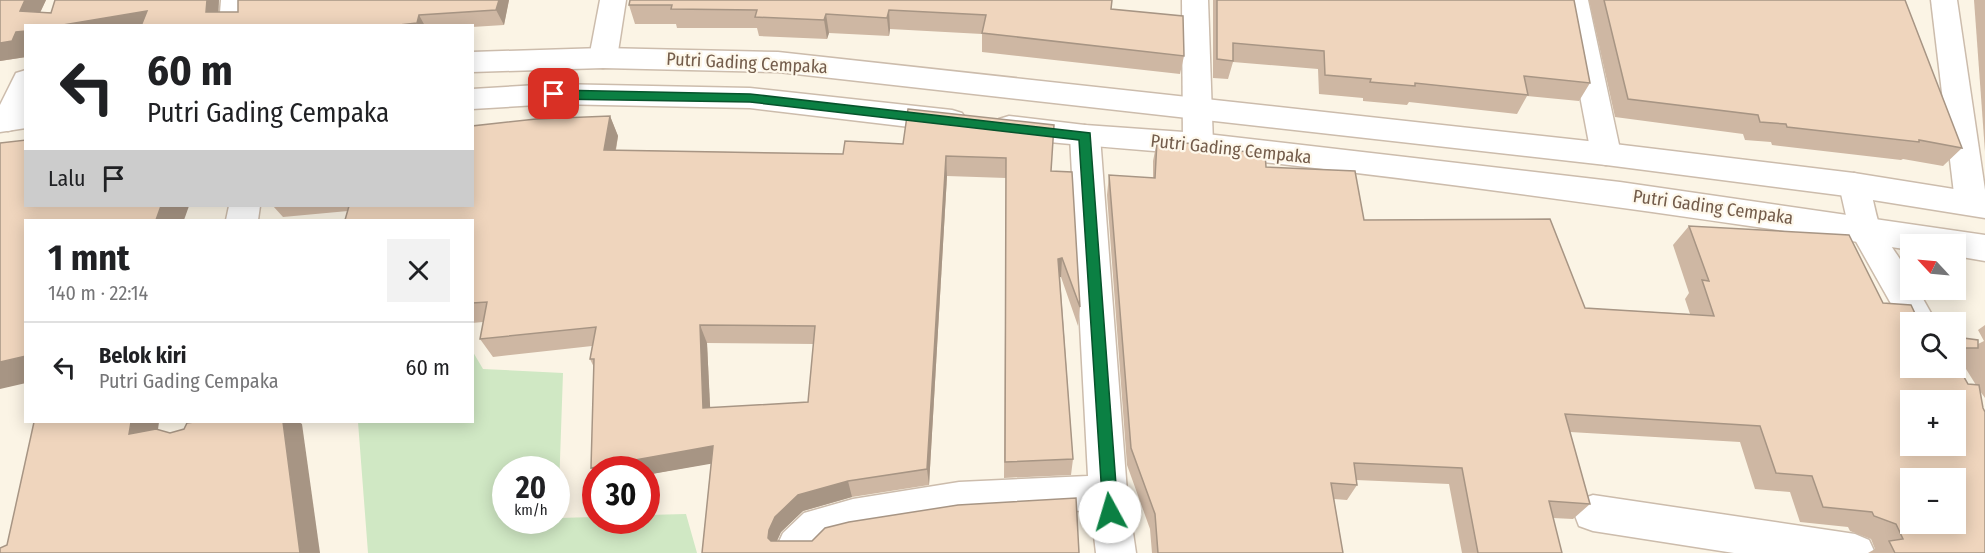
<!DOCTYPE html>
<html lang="id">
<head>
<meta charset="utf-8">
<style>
	:root { --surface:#fff; --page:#f2f2f2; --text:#202124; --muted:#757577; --line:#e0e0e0 }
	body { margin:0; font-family:"Fira Sans Condensed",sans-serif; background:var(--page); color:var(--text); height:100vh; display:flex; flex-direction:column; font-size:22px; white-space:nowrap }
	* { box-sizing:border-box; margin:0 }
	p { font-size:20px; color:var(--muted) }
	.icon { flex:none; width:33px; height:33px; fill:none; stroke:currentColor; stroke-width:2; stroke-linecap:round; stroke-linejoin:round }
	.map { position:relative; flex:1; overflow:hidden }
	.drawer { position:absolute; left:24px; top:219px; width:450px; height:204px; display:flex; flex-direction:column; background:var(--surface); border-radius:0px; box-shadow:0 3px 15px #0003 }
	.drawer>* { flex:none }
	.banner { position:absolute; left:24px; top:24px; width:450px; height:183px; border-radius:0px; box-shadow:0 3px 15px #0003; background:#fff; color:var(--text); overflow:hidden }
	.needle { width:39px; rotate:296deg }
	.buttons { position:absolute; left:1900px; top:234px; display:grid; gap:12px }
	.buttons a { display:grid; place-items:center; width:66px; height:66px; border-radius:0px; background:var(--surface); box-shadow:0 3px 15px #0003; font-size:30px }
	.speed { position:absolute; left:492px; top:456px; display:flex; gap:12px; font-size:30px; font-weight:700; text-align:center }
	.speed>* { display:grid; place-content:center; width:78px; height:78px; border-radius:50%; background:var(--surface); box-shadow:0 3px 15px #0003; line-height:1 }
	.speed small { font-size:15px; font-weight:400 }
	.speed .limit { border:9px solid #d22; background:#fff; color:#111 }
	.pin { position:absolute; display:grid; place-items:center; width:51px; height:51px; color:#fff; margin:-26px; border-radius:12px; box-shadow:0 3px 9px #0006 }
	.me { position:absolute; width:66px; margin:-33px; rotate:354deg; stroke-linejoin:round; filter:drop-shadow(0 0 4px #0008) }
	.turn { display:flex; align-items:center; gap:21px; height:126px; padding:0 24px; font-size:27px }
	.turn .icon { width:78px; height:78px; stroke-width:2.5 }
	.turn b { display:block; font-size:42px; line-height:51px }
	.then { display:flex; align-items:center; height:57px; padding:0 24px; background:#0003; gap:12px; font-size:22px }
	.round { display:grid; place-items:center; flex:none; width:63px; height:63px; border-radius:0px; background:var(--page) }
	.headline { display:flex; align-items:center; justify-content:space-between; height:102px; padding:0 24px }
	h1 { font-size:36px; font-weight:700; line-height:45px }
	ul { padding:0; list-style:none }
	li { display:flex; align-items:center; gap:18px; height:90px; padding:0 24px; border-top:2px solid var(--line) }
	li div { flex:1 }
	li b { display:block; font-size:22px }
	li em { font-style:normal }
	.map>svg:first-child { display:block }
	.green { fill:#d0e8c4; fill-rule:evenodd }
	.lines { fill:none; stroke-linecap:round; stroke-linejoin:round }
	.minor-casing { stroke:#ccbcac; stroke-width:3 }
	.tertiary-casing { stroke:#ccbcac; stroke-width:3 }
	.minor { fill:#fff; fill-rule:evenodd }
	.tertiary { fill:#fff; fill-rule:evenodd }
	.wall { fill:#ceb7a3; fill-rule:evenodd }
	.shaded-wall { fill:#a79584 }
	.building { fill:#efd5bd; stroke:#a79584; stroke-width:1.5; fill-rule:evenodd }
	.route { fill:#0b8043; stroke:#07532c; stroke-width:1.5 }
	.labels { text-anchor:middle; stroke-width:4.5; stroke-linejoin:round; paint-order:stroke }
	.street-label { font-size:18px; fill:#735c4b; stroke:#fef8eb }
</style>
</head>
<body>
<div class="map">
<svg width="1985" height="553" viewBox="0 0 1985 553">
	<rect width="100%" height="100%" fill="#fbf4e5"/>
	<!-- green -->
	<path class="green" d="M473 352 483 369 563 373 558 518 595 517 596 520H646L647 515 686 514 697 553H368L358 422H472ZM506 470H556V520H506Z"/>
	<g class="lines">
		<defs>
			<g id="minor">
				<path d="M221 0H247V26H219Z"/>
				<path d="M600 0H626L617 58 613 65 603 68 593 65 589 58Z"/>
				<path d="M1182 0H1208L1213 144 1209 152 1198 155 1187 152 1183 144Z"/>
				<path d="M1562 0H1588L1621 154 1617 162 1606 165 1595 162 1591 154Z"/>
				<path d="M1931 0H1957L1985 190V205L1982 211 1971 214 1960 211 1955 202Z"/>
				<path d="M26 70V114L18 128 8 131 0 128V105L16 73Z"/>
				<path d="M1085 125 1096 128 1100 136 1127 492 1136 553H1096L1091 510 959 518 853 535 829 541 817 553H777V546L783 533 804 513 853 499 959 482 1088 476 1070 136 1074 128Z"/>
				<path d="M1854 173 1865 177C1873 192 1874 210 1880 227 1889 248 1911 266 1911 290H1918L1936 322H1911V333L1907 332 1854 238 1849 229 1839 185 1843 177Z"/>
				<path d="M229 206H260L258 220H226Z"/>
				<path d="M1593 495 1855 534 1869 540 1875 553H1734L1593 531 1579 526 1574 513 1579 500Z"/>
			</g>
			<g id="tertiary">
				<path d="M603 48 778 52 1606 143 1854 173 1985 194V218L1854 197 1606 165 778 72 603 68 472 72V52Z"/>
				<path d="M554 84 750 88 952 110 962 113 967 121 962 129 952 132 750 108 554 104 472 109V89Z"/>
				<path d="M26 106V128L0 132V110Z"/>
				<path d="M1009 116 1085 125 1198 133 1620 182 1985 235V261L1956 256V244H1911V250C1675 214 1438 181 1200 155 1136 149 1073 145 1009 138L999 135 994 127 999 119Z"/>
			</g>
		</defs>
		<!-- minor casing -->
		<use href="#minor" class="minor-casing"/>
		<!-- tertiary casing -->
		<use href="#tertiary" class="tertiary-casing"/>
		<!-- minor -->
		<use href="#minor" class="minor"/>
		<!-- tertiary -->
		<use href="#tertiary" class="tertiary"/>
	</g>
	<!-- wall -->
	<g class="wall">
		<path d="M0 0H46L40 12H238V0H509L504 25 472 27V26H26V57L0 61Z"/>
		<path d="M630 0 1111 9 1184 56 1180 74 982 52V34L890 29 889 36 829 33 827 39 759 36 757 28H677L676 24H635L629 5Z"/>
		<path d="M1213 0H1574L1590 83 1579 101 1527 96 1517 114 1409 102 1407 105 1363 101V98L1319 94 1318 69 1233 62 1228 79 1213 78Z"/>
		<path d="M1589 0H1905L1962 148 1943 166 1903 159 1901 160 1772 145 1771 142 1745 140 1743 134 1615 117Z"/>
		<path d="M1974 0H1985V152Z"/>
		<path d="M908 109 1051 171 1080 307 1078 326 1061 277H1060L1073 459 1071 475 1004 478 1006 178 947 176 929 485 852 497 803 511 781 532 777 541 1079 553H702L711 463 646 475 590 359 592 346 493 357 480 339 483 322 472 323V220L348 211 283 217 273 206H472L610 116 618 136 616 150 843 154 903 144ZM707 343 814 344 808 402 710 408Z"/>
		<path d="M1157 141 1210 149 1266 167 1364 220 1585 308 1690 314 1685 299 1689 293 1673 245 1689 226 1883 303 1911 322 1956 368V337L1978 344 1984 341 1978 330 1985 325V398L1980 391 1985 553H1868L1875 549 1871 539 1850 531 1848 527 1800 522 1790 492 1755 489 1740 442 1570 432 1590 504 1573 519 1553 518 1562 553H1462L1449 484 1356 480 1357 485 1347 500 1334 499 1343 553H1152L1150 529 1127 465 1107 195 1109 175 1153 178V161ZM1961 361 1976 385 1968 384 1956 364Z"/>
	</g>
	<!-- shaded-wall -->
	<g class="shaded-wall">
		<path d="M25 0H46L34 26 20 11Z"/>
		<path d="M207 0H219L218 26 206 12Z"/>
		<path d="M499 0H509L504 25 496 10Z"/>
		<path d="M889 10 890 29 889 36 887 18Z"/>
		<path d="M147 11 159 26H57Z"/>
		<path d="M826 14 829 33 827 39 824 20Z"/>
		<path d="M419 15 425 26H418L417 23Z"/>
		<path d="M26 31V57L0 61V43L16 32Z"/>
		<path d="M610 116 618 136 612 170 604 150Z"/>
		<path d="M946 156 947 176 929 485 927 469Z"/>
		<path d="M161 206H189L184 220H156Z"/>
		<path d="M1062 258 1061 277 1057 278 1058 259Z"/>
		<path d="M700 325 707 343 711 425 703 408Z"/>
		<path d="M26 356V383L0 389V362Z"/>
		<path d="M131 422H159L155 452 129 434Z"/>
		<path d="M283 422H299L302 424 320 553H300Z"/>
		<path d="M713 446 721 462 646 475V470H596V475L591 468Z"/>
		<path d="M848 481 852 497 803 511 781 532 775 545 768 538 769 530 775 517 798 495Z"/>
	</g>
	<!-- building -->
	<g class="building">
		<path d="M0 0H25L20 11 51 13 55 0H207L206 12H238V0H499L496 10 419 15 417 23 390 26H141L147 11 57 26H26V31L16 32 12 41 0 43Z"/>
		<path d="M630 0H1112L1111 9 1183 16 1184 56 982 33 986 15 889 10 887 18 826 14 824 20 755 17 757 10 671 9 672 5H629Z"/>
		<path d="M1217 0H1574L1590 83 1524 76 1528 95 1415 83V86L1370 82 1371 79 1325 75 1324 51 1233 43V61L1217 59Z"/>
		<path d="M1604 0H1905L1962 148 1919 140V142L1787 127 1786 124 1760 122 1758 115 1628 99Z"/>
		<path d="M908 109 1054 125 1051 171 1072 172 1080 307 1062 258 1058 259 1073 459 1005 462 1006 158 946 156 927 469 848 481 798 495 775 517 769 530 768 538 771 541H812L825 528 849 522 958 505 1076 498 1079 553H702L713 446 591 468 594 359H590L596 327 480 339 487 302 472 303V220H345L349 206H472V126L536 119 610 116 604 150 843 154 845 141 903 144ZM700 325 815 326 808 402 703 408Z"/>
		<path d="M26 140V206H161L156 220H26V356L0 362V143Z"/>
		<path d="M1157 141 1210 145V149L1265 153 1266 167 1355 171 1364 220 1550 219 1585 308 1714 316 1702 280 1709 281 1689 226 1849 235 1883 303 1911 305 1919 322H1911V368H1956V363L1968 384 1979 385 1983 408 1985 412V553H1895L1889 541 1903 539 1896 524 1874 516 1872 512 1823 507 1812 476 1776 473 1760 426 1565 414 1590 504 1549 501 1562 553H1478L1462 468 1354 463 1357 485 1331 483 1343 553H1158L1155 514 1131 448 1109 175 1155 178ZM1911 400H1956V446H1911ZM1911 478H1956V524H1911Z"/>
		<path d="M1956 337 1978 340V348H1956Z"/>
		<path d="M34 422H131L129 434 156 429 170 433 184 429 187 423 194 422H283L300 553H0V548L7 545Z"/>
	</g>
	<!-- route -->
	<path class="route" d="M554 90 750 94 1090 133 1118 512 1116 517 1110 520 1105 517 1103 512 1079 140 750 102 554 99 548 94Z"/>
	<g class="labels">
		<!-- street labels -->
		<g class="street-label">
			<text transform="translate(747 63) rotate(3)" y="6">Putri Gading Cempaka</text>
			<text transform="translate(1231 149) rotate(6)" y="6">Putri Gading Cempaka</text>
			<text transform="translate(1713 207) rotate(8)" y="6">Putri Gading Cempaka</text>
		</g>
	</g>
</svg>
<div class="buttons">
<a><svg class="needle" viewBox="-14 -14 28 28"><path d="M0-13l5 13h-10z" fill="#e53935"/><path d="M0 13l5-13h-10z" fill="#757577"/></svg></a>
<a><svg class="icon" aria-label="search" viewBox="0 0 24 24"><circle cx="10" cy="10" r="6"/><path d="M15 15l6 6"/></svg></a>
<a>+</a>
<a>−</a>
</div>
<div class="speed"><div>20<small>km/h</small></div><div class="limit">30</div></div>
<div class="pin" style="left:554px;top:94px;background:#d93025"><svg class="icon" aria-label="arrive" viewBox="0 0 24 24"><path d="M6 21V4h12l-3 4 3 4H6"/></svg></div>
<svg class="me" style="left:1110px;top:512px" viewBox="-20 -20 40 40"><circle r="19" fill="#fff"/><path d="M0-13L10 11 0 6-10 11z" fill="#0b8043"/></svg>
<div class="banner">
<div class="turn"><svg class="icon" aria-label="left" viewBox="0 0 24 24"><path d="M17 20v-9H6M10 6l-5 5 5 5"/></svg><div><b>60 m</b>Putri Gading Cempaka</div></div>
<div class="then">Lalu<svg class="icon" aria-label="arrive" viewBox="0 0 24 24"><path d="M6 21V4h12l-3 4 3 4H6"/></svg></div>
</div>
<section class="drawer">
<div class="headline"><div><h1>1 mnt</h1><p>140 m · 22:14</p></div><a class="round"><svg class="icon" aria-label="close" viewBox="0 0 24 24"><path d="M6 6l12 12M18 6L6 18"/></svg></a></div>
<ul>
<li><svg class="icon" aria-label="left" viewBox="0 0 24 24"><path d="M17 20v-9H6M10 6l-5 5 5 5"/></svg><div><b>Belok kiri</b><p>Putri Gading Cempaka</p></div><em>60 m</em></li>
</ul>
</section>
</div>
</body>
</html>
